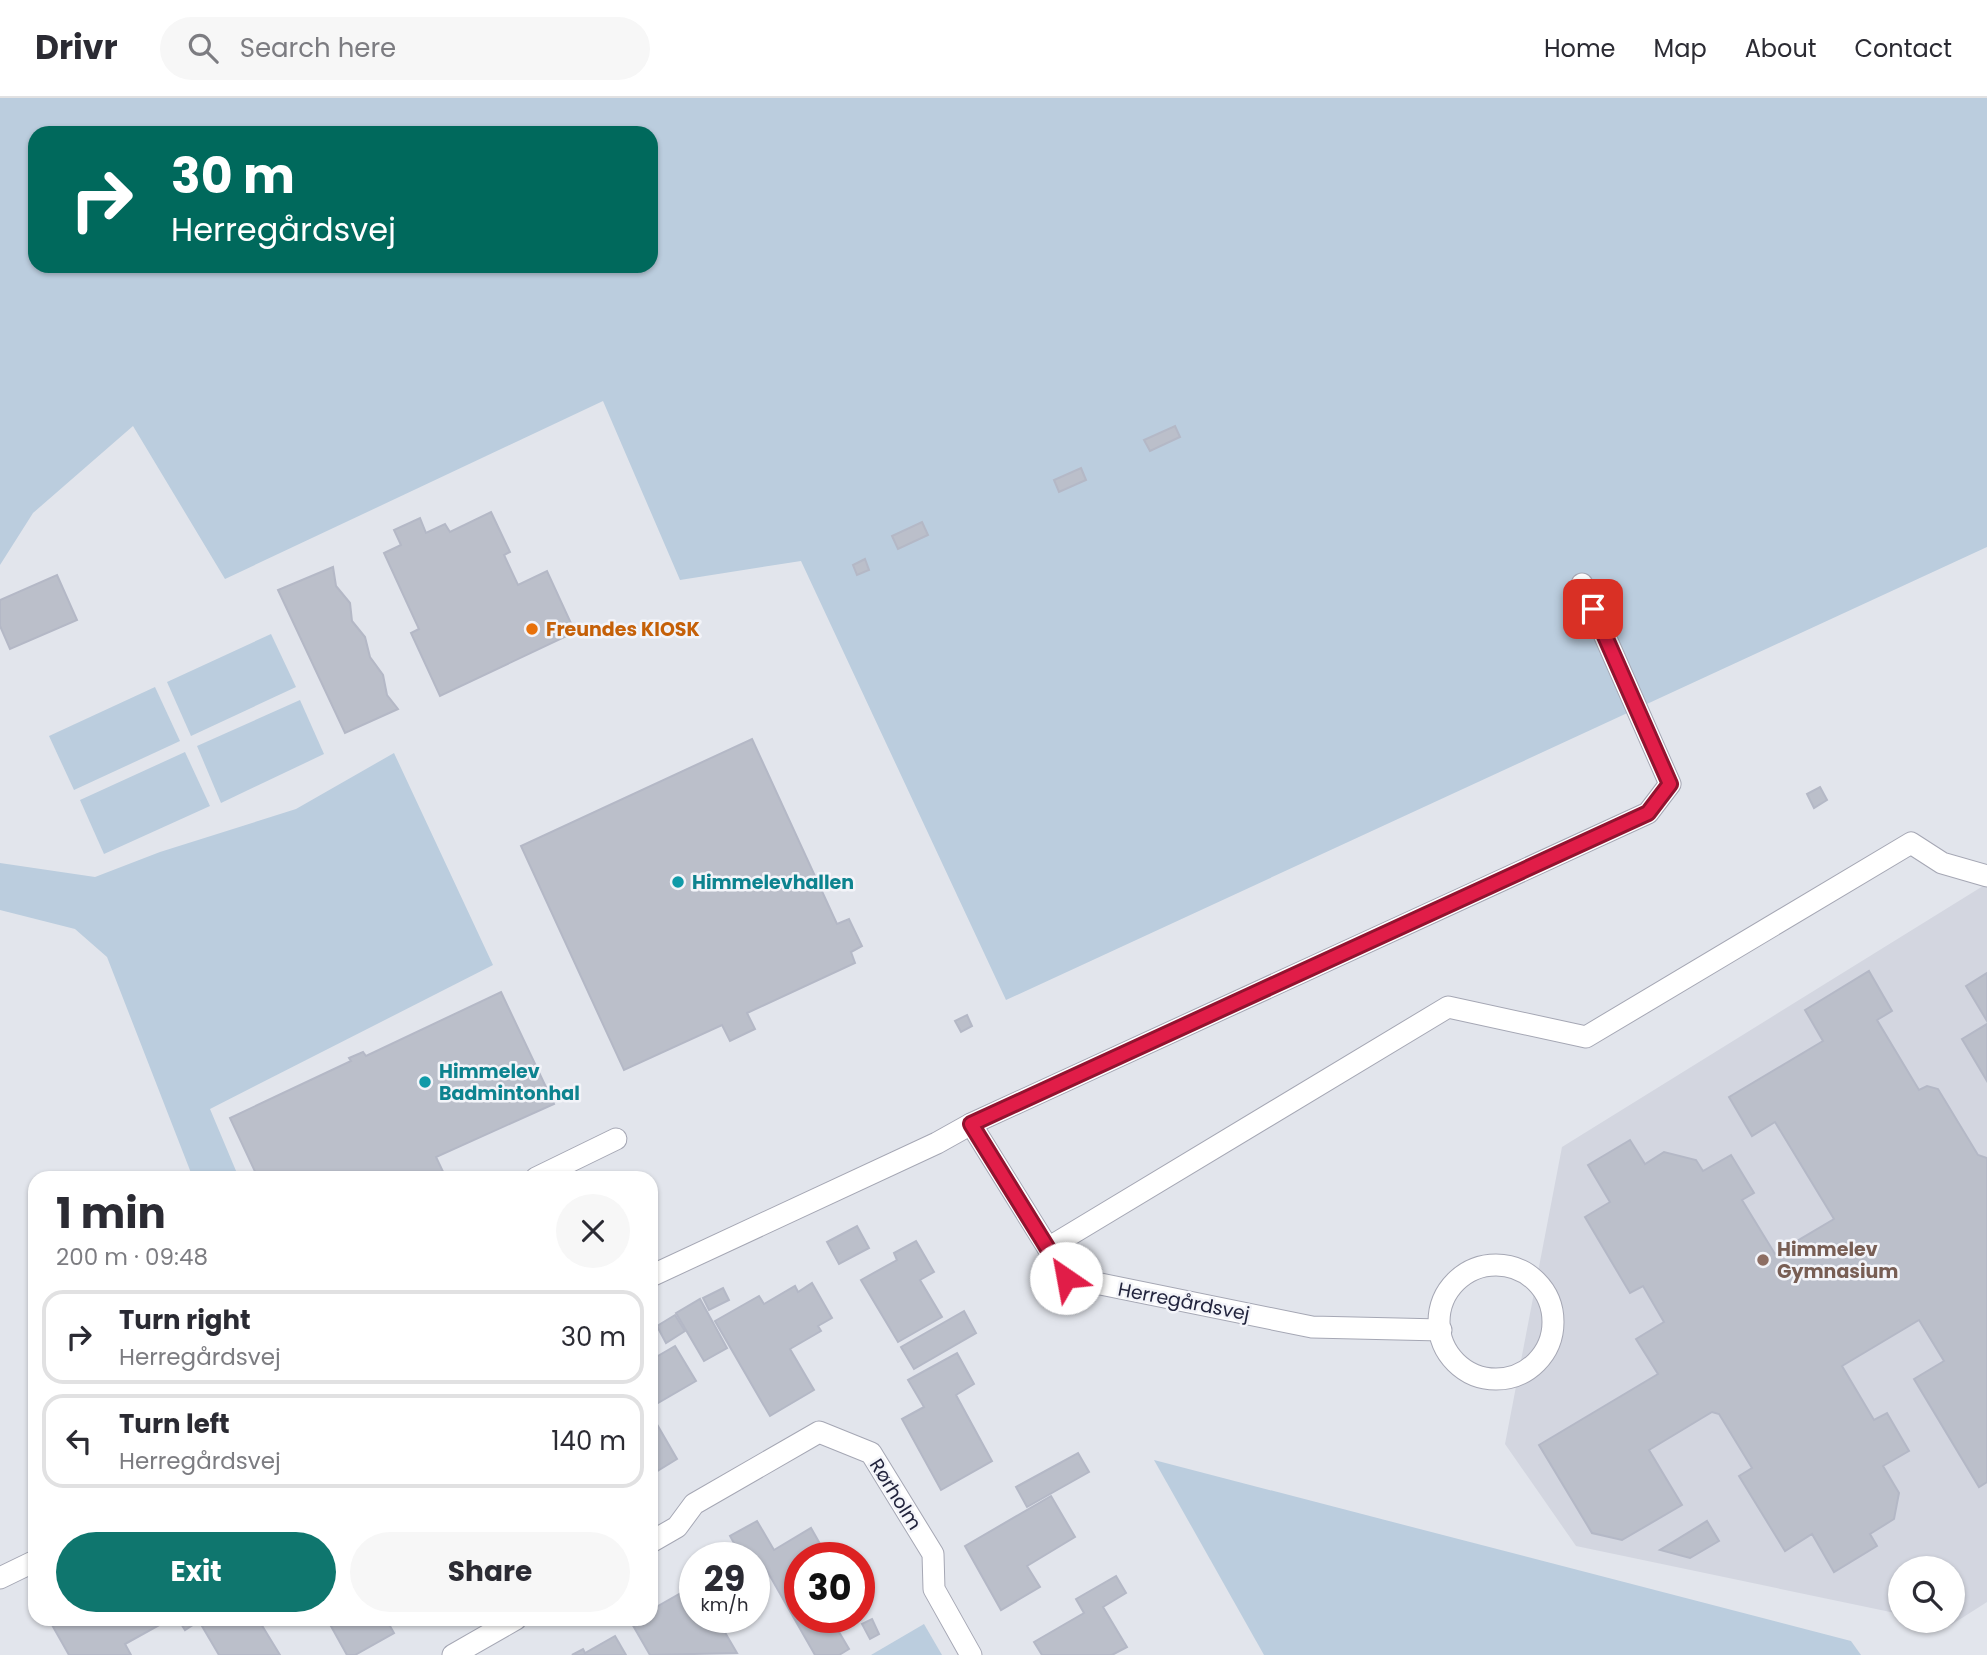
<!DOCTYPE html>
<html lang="en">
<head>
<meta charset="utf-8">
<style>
	:root { --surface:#fff; --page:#f7f7f7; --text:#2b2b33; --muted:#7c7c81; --line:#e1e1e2; --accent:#0f766e }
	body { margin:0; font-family:Poppins,sans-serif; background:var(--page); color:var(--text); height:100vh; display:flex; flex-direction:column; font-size:26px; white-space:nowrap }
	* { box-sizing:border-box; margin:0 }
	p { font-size:23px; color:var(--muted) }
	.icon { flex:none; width:38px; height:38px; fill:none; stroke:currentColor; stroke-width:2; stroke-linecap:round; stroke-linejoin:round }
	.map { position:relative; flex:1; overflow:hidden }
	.drawer { position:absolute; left:28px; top:1073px; width:630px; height:455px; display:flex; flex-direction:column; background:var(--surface); border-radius:21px; box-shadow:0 2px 5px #0004 }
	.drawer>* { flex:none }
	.top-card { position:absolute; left:28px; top:28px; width:630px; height:147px; border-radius:21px; box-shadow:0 2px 5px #0004; background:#00695c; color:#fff; overflow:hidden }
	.controls { position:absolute; left:1888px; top:1458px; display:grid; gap:14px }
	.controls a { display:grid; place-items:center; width:77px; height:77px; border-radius:50%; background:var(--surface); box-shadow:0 2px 5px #0004; font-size:35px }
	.speed { position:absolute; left:679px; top:1444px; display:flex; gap:14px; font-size:35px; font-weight:700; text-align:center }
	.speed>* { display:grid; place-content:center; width:91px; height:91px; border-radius:50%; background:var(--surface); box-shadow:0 2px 5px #0004; line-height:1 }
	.speed small { font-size:18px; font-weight:400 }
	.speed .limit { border:10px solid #d22; background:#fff; color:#111 }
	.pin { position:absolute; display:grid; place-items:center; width:60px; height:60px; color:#fff; margin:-30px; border-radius:14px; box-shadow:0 4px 10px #0006 }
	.me { position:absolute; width:77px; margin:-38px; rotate:327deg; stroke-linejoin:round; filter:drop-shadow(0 0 5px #0008) }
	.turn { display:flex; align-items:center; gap:24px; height:147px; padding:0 28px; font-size:32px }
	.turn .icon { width:91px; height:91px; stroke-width:2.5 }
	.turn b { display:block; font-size:49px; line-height:60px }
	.round { display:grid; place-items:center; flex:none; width:74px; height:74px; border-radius:37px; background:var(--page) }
	.overview { display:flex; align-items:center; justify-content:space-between; height:119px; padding:0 28px }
	h1 { font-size:42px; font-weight:700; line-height:52px }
	.action { display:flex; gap:14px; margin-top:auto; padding:14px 28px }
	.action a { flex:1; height:80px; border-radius:42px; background:var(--accent); color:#fff; font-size:28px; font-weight:700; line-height:80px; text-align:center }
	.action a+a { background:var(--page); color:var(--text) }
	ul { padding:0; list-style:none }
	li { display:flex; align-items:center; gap:21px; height:94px; margin:0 14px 10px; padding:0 14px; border:4px solid var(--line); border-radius:21px }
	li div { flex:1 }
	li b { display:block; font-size:26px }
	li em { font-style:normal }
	header { display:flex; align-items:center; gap:42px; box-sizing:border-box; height:98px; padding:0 35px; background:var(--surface); border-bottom:2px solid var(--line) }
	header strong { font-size:33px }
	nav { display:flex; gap:38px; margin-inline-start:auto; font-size:24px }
	.search { width:490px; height:63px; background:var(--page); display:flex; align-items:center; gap:18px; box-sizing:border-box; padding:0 24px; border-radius:38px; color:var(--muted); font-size:26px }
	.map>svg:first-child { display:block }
	.built { fill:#d3d6e0 }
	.green { fill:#bbcdde; fill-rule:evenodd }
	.building { fill:#bbbfca; stroke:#b4b8c6; stroke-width:2 }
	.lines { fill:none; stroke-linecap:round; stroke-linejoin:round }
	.minor-casing { stroke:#a5a7b4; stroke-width:23 }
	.minor { stroke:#fff; stroke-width:21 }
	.route-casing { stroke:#92132f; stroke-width:18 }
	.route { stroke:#e11d48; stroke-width:12 }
	.food-dot { fill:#e8710a; stroke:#f3f4f9; stroke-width:2.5 }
	.culture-dot { fill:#0f9aa8; stroke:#f3f4f9; stroke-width:2.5 }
	.education-dot { fill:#8d6e63; stroke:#f3f4f9; stroke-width:2.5 }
	.labels { text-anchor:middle; stroke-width:5; stroke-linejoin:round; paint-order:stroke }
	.food-label { font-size:19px; font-weight:bold; fill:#c56008; stroke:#f3f4f9; text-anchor:start }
	.culture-label { font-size:19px; font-weight:bold; fill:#0d838f; stroke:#f3f4f9; text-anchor:start }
	.education-label { font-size:19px; font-weight:bold; fill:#785e54; stroke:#f3f4f9; text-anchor:start }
	.street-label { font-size:19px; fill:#22243d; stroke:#f3f4f9 }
</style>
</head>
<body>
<header>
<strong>Drivr</strong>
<div class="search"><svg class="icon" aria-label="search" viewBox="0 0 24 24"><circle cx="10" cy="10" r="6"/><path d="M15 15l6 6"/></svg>Search here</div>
<nav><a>Home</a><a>Map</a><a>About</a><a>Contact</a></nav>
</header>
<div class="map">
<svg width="1987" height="1557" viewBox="0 0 1987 1557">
	<rect width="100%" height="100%" fill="#e2e5ec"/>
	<!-- built -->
	<path class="built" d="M1983 788 1987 789V1504L1951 1527 1929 1523 1953 1522V1470H1900V1516L1576 1448 1505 1346 1562 1049Z"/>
	<!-- green -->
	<g class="green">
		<path d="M0 0H1987V449L1006 902 801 463 680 482 603 303 225 481 133 328 33 415 0 467ZM35 35H651V168H35Z"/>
		<path d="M271 536 296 589 191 638 167 584Z"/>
		<path d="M155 589 180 643 74 692 49 638Z"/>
		<path d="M300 602 324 656 221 705 197 648Z"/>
		<path d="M185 654 210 708 104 756 80 702Z"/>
		<path d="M394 655 493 867 210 1011 239 1080H193L107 859 75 831 0 812V765L95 779 160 754 296 711Z"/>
		<path d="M1154 1362 1851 1543 1861 1557H1264Z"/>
		<path d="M924 1526 942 1557H871Z"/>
	</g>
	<!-- building -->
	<g class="building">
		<path d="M1175 328 1180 339 1150 353 1144 342Z"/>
		<path d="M1081 370 1086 382 1059 394 1054 382Z"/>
		<path d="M491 414 510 454 504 457 518 487 547 473 575 534 440 598 411 535 419 531 384 455 401 447 394 432 420 420 426 435 445 426 450 434Z"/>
		<path d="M922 424 928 437 898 451 892 438Z"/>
		<path d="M865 461 869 472 857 477 853 467Z"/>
		<path d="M333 469 336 488 350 505 352 523 365 539 370 559 383 577 387 597 398 611 345 635 278 492Z"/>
		<path d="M57 477 77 522 10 551 0 528V502Z"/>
		<path d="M752 641 837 826 849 821 862 848 851 854 855 865 747 915 755 931 730 943 722 927 624 972 521 748Z"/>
		<path d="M1820 689 1827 702 1814 710 1807 696Z"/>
		<path d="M1869 873 1892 913 1877 922 1919 992 1927 988 1938 991 1978 1057 1987 1060V1384L1979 1389 1914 1281 1944 1263 1919 1222 1842 1268 1874 1322 1887 1315 1909 1353 1883 1368 1899 1395 1894 1421 1870 1436 1877 1448 1834 1474 1812 1436 1785 1453 1739 1378 1752 1370 1719 1316 1712 1314 1649 1352 1682 1407 1622 1442 1592 1435 1539 1347 1658 1276 1636 1241 1664 1224 1643 1188 1630 1195 1585 1119 1610 1104 1588 1067 1630 1042 1645 1066 1664 1054 1696 1062 1703 1073 1731 1057 1754 1095 1742 1102 1775 1156 1834 1121 1775 1024 1752 1038 1729 999 1823 943 1805 912Z"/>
		<path d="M1987 875V923L1966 888Z"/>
		<path d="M501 894 554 1006 436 1059 446 1080H258L230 1020 351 963 349 960 363 954 366 958Z"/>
		<path d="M967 917 972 928 961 934 955 923Z"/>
		<path d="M1987 926V983L1962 941Z"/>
		<path d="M857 1128 869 1150 839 1166 827 1144Z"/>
		<path d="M916 1143 934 1174 920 1182 942 1219 898 1244 861 1182 897 1162 894 1155Z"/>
		<path d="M812 1185 832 1220 818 1228 821 1233 790 1251 814 1292 770 1318 715 1223 759 1198 764 1206 795 1188 798 1194Z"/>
		<path d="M723 1190 729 1202 709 1212 703 1200Z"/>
		<path d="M700 1201 727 1250 704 1263 676 1215Z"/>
		<path d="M964 1213 976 1235 914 1271 901 1249Z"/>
		<path d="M675 1217 685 1233 666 1245 657 1228Z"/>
		<path d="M675 1248 696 1283 651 1309V1262Z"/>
		<path d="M957 1255 974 1286 956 1297 992 1363 941 1392 902 1321 924 1309 908 1282Z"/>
		<path d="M651 1316 677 1361 651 1377Z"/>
		<path d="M1078 1355 1089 1374 1027 1409 1016 1389Z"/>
		<path d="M1051 1398 1075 1439 1027 1468 1040 1489 1001 1512 965 1448Z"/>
		<path d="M757 1423 774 1452 811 1430 828 1460H800V1519H859L860 1522 839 1534 849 1551 839 1557H815L766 1471 754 1478V1460H742L730 1438Z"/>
		<path d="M1707 1423 1719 1443 1690 1460 1660 1452Z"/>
		<path d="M1116 1478 1126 1495 1103 1509 1127 1549 1112 1557H1042L1034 1544 1084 1515 1076 1501Z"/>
		<path d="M695 1487V1519H742L723 1531 737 1555 650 1557 631 1524 651 1521V1512Z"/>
		<path d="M63 1521H163L165 1524 125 1546 131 1557H69L52 1527Z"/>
		<path d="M178 1521H258L280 1557H219L199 1523 185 1532Z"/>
		<path d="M327 1521H386L394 1535 355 1557H347Z"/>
		<path d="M872 1521 879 1536 870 1541 862 1526Z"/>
		<path d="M615 1538 626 1557H572L583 1551 585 1555Z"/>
	</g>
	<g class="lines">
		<defs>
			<g id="minor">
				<path d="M971 1026 1066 1179 1312 1229 1441 1232"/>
				<path d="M536 1080 616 1041"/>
				<path d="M1048 1150 1448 909 1586 939 1911 745 1942 765 1987 778"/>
				<circle cx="1496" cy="1224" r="57"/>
				<path d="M651 1178 937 1045 971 1026 1648 715 1670 686 1582 486"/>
				<path d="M651 1444 677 1429 694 1406 819 1334 871 1355 933 1456 934 1491 971 1557"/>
				<path d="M0 1480 35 1463"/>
				<path d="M453 1557 516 1521"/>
			</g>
		</defs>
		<!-- minor casing -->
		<use href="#minor" class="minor-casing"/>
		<!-- minor -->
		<use href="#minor" class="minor"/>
	</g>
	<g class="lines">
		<defs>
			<path id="route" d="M1066 1180 971 1026 1648 715 1670 686 1593 511"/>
		</defs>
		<!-- route casing -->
		<use href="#route" class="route-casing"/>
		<!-- route -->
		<use href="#route" class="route"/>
	</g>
	<!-- markers -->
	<circle class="food-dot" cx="532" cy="531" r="7"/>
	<g class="culture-dot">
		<circle cx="678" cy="784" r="7"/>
		<circle cx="425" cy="984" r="7"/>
	</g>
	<circle class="education-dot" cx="1763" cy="1162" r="7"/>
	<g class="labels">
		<!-- food labels -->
		<g class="food-label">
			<text x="546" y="538">Freundes KIOSK</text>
		</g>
		<!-- culture labels -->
		<g class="culture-label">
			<text x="692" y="791">Himmelevhallen</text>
			<text x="439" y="980">Himmelev<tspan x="439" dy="22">Badmintonhal</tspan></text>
		</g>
		<!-- education labels -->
		<g class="education-label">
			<text x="1777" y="1158">Himmelev<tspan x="1777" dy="22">Gymnasium</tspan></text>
		</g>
		<!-- street labels -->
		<g class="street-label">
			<text transform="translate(1184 1203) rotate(11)" y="7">Herregårdsvej</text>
			<text transform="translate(896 1396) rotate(58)" y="7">Rørholm</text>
		</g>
	</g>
</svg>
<div class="controls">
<a><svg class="icon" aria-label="search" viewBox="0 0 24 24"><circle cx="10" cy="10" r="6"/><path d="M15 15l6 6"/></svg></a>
</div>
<div class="speed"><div>29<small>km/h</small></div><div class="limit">30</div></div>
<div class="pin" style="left:1593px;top:511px;background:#d93025"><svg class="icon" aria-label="arrive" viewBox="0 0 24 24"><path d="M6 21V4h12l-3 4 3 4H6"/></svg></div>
<svg class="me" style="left:1066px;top:1180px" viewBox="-20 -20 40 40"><circle r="19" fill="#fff"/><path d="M0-13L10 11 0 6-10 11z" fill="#e11d48"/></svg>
<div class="top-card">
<div class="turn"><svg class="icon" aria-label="right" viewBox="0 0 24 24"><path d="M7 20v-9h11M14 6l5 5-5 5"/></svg><div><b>30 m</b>Herregårdsvej</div></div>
</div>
<section class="drawer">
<div class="overview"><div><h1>1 min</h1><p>200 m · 09:48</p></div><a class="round"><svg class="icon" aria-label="close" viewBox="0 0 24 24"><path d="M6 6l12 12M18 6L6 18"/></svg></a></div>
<ul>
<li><svg class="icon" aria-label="right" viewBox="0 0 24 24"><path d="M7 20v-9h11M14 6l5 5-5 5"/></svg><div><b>Turn right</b><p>Herregårdsvej</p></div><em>30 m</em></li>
<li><svg class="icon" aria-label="left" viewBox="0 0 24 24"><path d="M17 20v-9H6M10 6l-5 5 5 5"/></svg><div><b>Turn left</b><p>Herregårdsvej</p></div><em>140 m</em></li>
</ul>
<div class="action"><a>Exit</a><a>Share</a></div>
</section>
</div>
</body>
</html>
